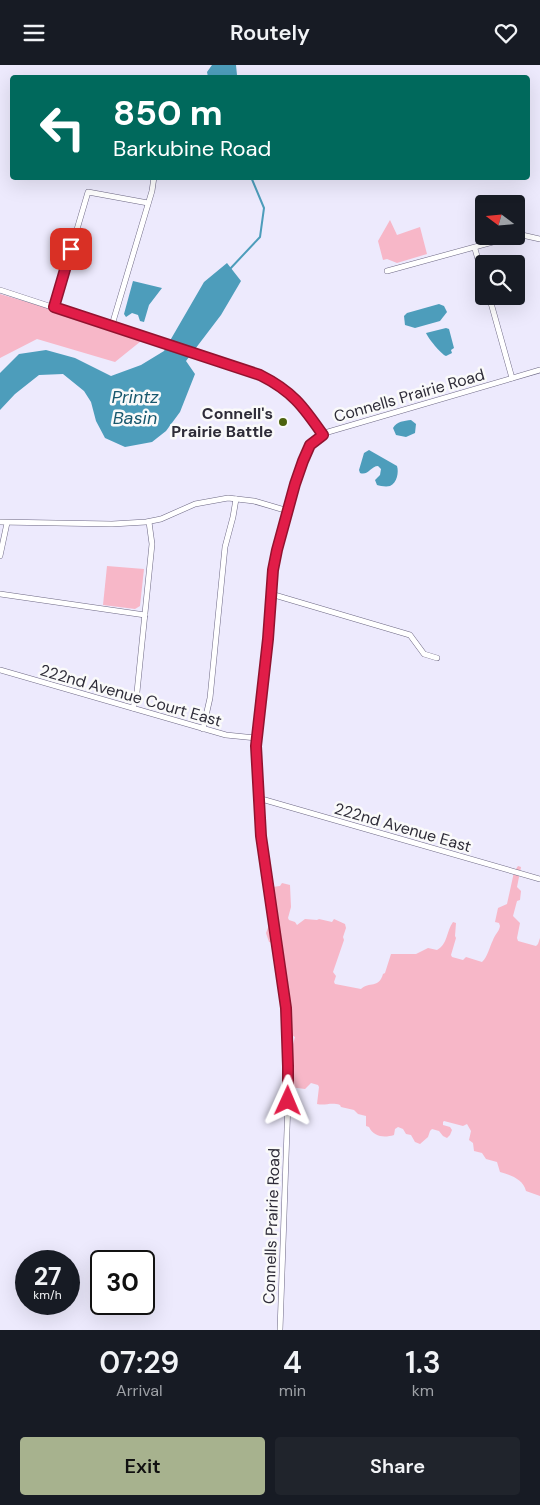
<!DOCTYPE html>
<html lang="en">
<head>
<meta charset="utf-8">
<style>
	:root { --surface:#171b24; --page:#20242c; --text:#f1f3f6; --muted:#9ea1a6; --accent:#a7b28e }
	body { margin:0; font-family:"DM Sans",sans-serif; background:var(--page); color:var(--text); height:100vh; display:flex; flex-direction:column; font-size:19px; white-space:nowrap }
	* { box-sizing:border-box; margin:0 }
	p { font-size:16px; color:var(--muted) }
	.icon { flex:none; width:28px; height:28px; fill:none; stroke:currentColor; stroke-width:2; stroke-linecap:round; stroke-linejoin:round }
	.map { position:relative; height:1265px; overflow:hidden }
	.sheet { display:flex; flex-direction:column; background:var(--surface); flex:1 }
	.sheet>* { flex:none }
	.banner { position:absolute; left:10px; top:10px; width:520px; height:105px; border-radius:5px; box-shadow:0 5px 20px #0002; background:#00695c; color:#fff; overflow:hidden }
	.needle { width:32px; rotate:286deg }
	.controls { position:absolute; left:475px; top:130px; display:grid; gap:10px }
	.controls a { display:grid; place-items:center; width:50px; height:50px; border-radius:5px; background:var(--surface); box-shadow:0 5px 20px #0002; font-size:25px }
	.speed { position:absolute; left:15px; top:1185px; display:flex; gap:10px; font-size:25px; font-weight:700; text-align:center }
	.speed>* { display:grid; place-content:center; width:65px; height:65px; border-radius:50%; background:var(--surface); box-shadow:0 5px 20px #0002; line-height:1 }
	.speed small { font-size:12px; font-weight:400 }
	.speed .limit { border:2px solid #111; border-radius:8px; background:#fff; color:#111 }
	.pin { position:absolute; display:grid; place-items:center; width:42px; height:42px; color:#fff; margin:-21px; border-radius:10px; box-shadow:0 2px 8px #0006 }
	.me { position:absolute; width:55px; margin:-28px; rotate:1deg; stroke-linejoin:round; filter:drop-shadow(0 0 4px #0008) }
	.turn { display:flex; align-items:center; gap:18px; height:105px; padding:0 20px; font-size:22px }
	.turn .icon { width:65px; height:65px; stroke-width:2.5 }
	.turn b { display:block; font-size:35px; line-height:42px }
	.eta { display:flex; justify-content:space-evenly; align-items:center; height:85px; text-align:center }
	.eta b { font-size:30px; font-weight:600; line-height:35px }
	.cta { display:flex; gap:10px; margin-top:auto; padding:10px 20px }
	.cta a { flex:1; height:58px; border-radius:5px; background:var(--accent); color:#111; font-size:20px; font-weight:600; line-height:58px; text-align:center }
	.cta a+a { background:var(--page); color:var(--text) }
	header { display:flex; justify-content:space-between; align-items:center; height:65px; padding:0 20px; background:var(--surface); font-size:22px; font-weight:600 }
	.map>svg:first-child { display:block }
	.green { fill:#f7b7c8 }
	.water { fill:#4d9dbb }
	.lines { fill:none; stroke-linecap:round; stroke-linejoin:round }
	.stream { stroke:#4d9dbb; stroke-width:2 }
	.minor-casing { stroke:#6d6884; stroke-width:6 }
	.minor { stroke:#fff; stroke-width:5 }
	.route-casing { stroke:#92132f; stroke-width:12 }
	.route { stroke:#e11d48; stroke-width:9 }
	.poi-dot { fill:#4c620e; stroke:#fafafa; stroke-width:2 }
	.labels { text-anchor:middle; stroke-width:5; stroke-linejoin:round; paint-order:stroke }
	.street-label { font-size:16px; fill:#2e2c38; stroke:#fafafa }
	.poi-label { font-size:16px; font-weight:bold; fill:#2e2c38; stroke:#fafafa; text-anchor:end }
	.water-label { font-size:18px; font-style:italic; fill:#18586e; stroke:#fafafa }
</style>
</head>
<body>
<header><svg class="icon" aria-label="menu" viewBox="0 0 24 24"><path d="M4 6h16M4 12h16M4 18h16"/></svg>Routely<svg class="icon" aria-label="heart" viewBox="0 0 24 24"><path d="M12 20l-8-8c-3-5 5-10 8-4 3-6 11-1 8 4z"/></svg></header>
<div class="map">
<svg width="540" height="1265" viewBox="0 0 540 1265">
	<rect width="100%" height="100%" fill="#edeafd"/>
	<!-- green -->
	<g class="green">
		<path d="M390 155 397 170 420 162 427 189 397 198 387 194 383 195 378 176Z"/>
		<path d="M0 229 146 272 115 297 37 274 0 293Z"/>
		<path d="M107 501 144 504 140 541 135 544 103 540Z"/>
		<path d="M518 801 521 802 517 822 521 826 520 835 517 836 513 851 520 858 517 873 518 876 536 881 538 879 540 873V1131L526 1126C523 1114 511 1110 500 1107L497 1097 486 1094 482 1088 474 1086 473 1078 469 1075 471 1066 467 1059 463 1061 444 1056 443 1057V1060L450 1062 452 1065 450 1070 447 1073 443 1071 439 1066 432 1064 430 1066 428 1072 420 1079 415 1077 411 1070 406 1069 403 1064 398 1062 395 1064 394 1070C384 1073 374 1072 369 1062L366 1061V1051L358 1049 354 1045 341 1042 340 1040C331 1037 325 1041 317 1039L319 1022 318 1020 311 1018 305 1024 290 1022 289 1008 293 996 290 990 295 972 290 969 289 959 281 951 286 936 278 928 280 921 286 913 283 906 277 904 276 902 277 897V879L269 877 266 868 276 841 270 827 272 822 280 821 282 818 290 820 291 842 288 853 289 855 295 857 297 860 305 854 317 855 319 854 332 857 334 854 345 859 346 863 343 872 344 875 333 907 336 911 334 917 335 919 361 924C369 916 379 924 383 909L385 908 391 889H416L428 883 437 885C448 879 446 867 453 857L456 858 455 871 456 873 451 890 452 892 463 895 466 892 482 897C488 891 489 883 493 875 495 869 499 867 500 861L499 858 495 857 498 843 507 839 514 807Z"/>
	</g>
	<!-- water -->
	<g class="water">
		<path d="M212 0H236L237 10 241 12H208L207 7Z"/>
		<path d="M227 198 241 216 221 250 186 296 195 309 180 347 166 366 152 377 125 382 105 373 96 356 91 337 84 326 63 309 39 310 15 329 0 345V308L19 289 46 285 75 293 111 311 141 300 164 286 204 217Z"/>
		<path d="M133 216 162 223 149 240 144 257 140 256 138 250 132 248 126 252 124 249Z"/>
		<path d="M439 239 444 241 447 247 440 256 415 263 405 260 404 251 407 248Z"/>
		<path d="M446 263 449 264 454 283 451 285 452 288 446 291C441 289 428 273 426 268Z"/>
		<path d="M411 355 416 359 415 368 406 372 396 370 393 363C397 356 404 356 411 355Z"/>
		<path d="M369 385 397 401C399 407 397 418 390 421 386 422 380 421 377 420L375 415 380 410 381 404 378 401C371 401 368 411 360 408L359 405 364 388Z"/>
	</g>
	<g class="lines">
		<!-- stream -->
		<path class="stream" d="M229 205 260 172 264 143 251 112"/>
		<defs>
			<g id="minor">
				<path d="M475 184 484 215"/>
				<path d="M387 206 515 171 522 170 540 174"/>
				<path d="M0 225 260 310C292 326 303 341 323 370"/>
				<path d="M489 231 512 313"/>
				<path d="M54 242 88 127 148 138"/>
				<path d="M112 260 152 126 154 112"/>
				<path d="M0 457 112 459 146 457 161 454 195 439 228 433 254 436 288 446"/>
				<path d="M0 491 7 458"/>
				<path d="M0 529 145 550"/>
				<path d="M271 529 410 570 424 589 437 593"/>
				<path d="M0 605 226 670 257 673"/>
				<path d="M133 643 137 627 152 479 149 457"/>
				<path d="M203 664 210 633 225 482 233 452 236 434"/>
				<path d="M258 733 540 814"/>
				<path d="M280 1265 288 1036V1001L285 943 261 771 256 681 266 587 273 505 277 485 295 419 303 396 311 380 317 373 328 367 540 305"/>
			</g>
		</defs>
		<!-- minor casing -->
		<use href="#minor" class="minor-casing"/>
		<!-- minor -->
		<use href="#minor" class="minor"/>
	</g>
	<g class="lines">
		<defs>
			<path id="route" d="M71 184 54 242 260 310C292 326 303 341 323 370L310 380 303 396 295 419 277 485 273 505 268 574 256 681 261 771 286 943 288 1001V1036"/>
		</defs>
		<!-- route casing -->
		<use href="#route" class="route-casing"/>
		<!-- route -->
		<use href="#route" class="route"/>
	</g>
	<!-- markers -->
	<circle class="poi-dot" cx="283" cy="357" r="5"/>
	<g class="labels">
		<!-- street labels -->
		<g class="street-label">
			<text transform="translate(409 330) rotate(-16)" y="6">Connells Prairie Road</text>
			<text transform="translate(131 630) rotate(16)" y="6">222nd Avenue Court East</text>
			<text transform="translate(403 762) rotate(16)" y="6">222nd Avenue East</text>
			<text transform="translate(271 1161) rotate(-88)" y="6">Connells Prairie Road</text>
		</g>
		<!-- poi labels -->
		<g class="poi-label">
			<text x="273" y="354">Connell's<tspan x="273" dy="18">Prairie Battle</tspan></text>
		</g>
		<!-- water labels -->
		<g class="water-label">
			<text x="135" y="338">Printz<tspan x="135" dy="21">Basin</tspan></text>
		</g>
	</g>
</svg>
<div class="controls">
<a><svg class="needle" viewBox="-14 -14 28 28"><path d="M0-13l5 13h-10z" fill="#e53935"/><path d="M0 13l5-13h-10z" fill="#9ea1a6"/></svg></a>
<a><svg class="icon" aria-label="search" viewBox="0 0 24 24"><circle cx="10" cy="10" r="6"/><path d="M15 15l6 6"/></svg></a>
</div>
<div class="speed"><div>27<small>km/h</small></div><div class="limit">30</div></div>
<div class="pin" style="left:71px;top:184px;background:#d93025"><svg class="icon" aria-label="arrive" viewBox="0 0 24 24"><path d="M6 21V4h12l-3 4 3 4H6"/></svg></div>
<svg class="me" style="left:288px;top:1036px" viewBox="-20 -20 40 40"><path d="M0-17L14 15 0 8-14 15z" fill="#e11d48" stroke="#fff" stroke-width="4"/></svg>
<div class="banner">
<div class="turn"><svg class="icon" aria-label="left" viewBox="0 0 24 24"><path d="M17 20v-9H6M10 6l-5 5 5 5"/></svg><div><b>850 m</b>Barkubine Road</div></div>
</div>
</div>
<section class="sheet">
<div class="eta">
<div><b>07:29</b><p>Arrival</p></div>
<div><b>4</b><p>min</p></div>
<div><b>1.3</b><p>km</p></div>
</div>
<div class="cta"><a>Exit</a><a>Share</a></div>
</section>
</body>
</html>
